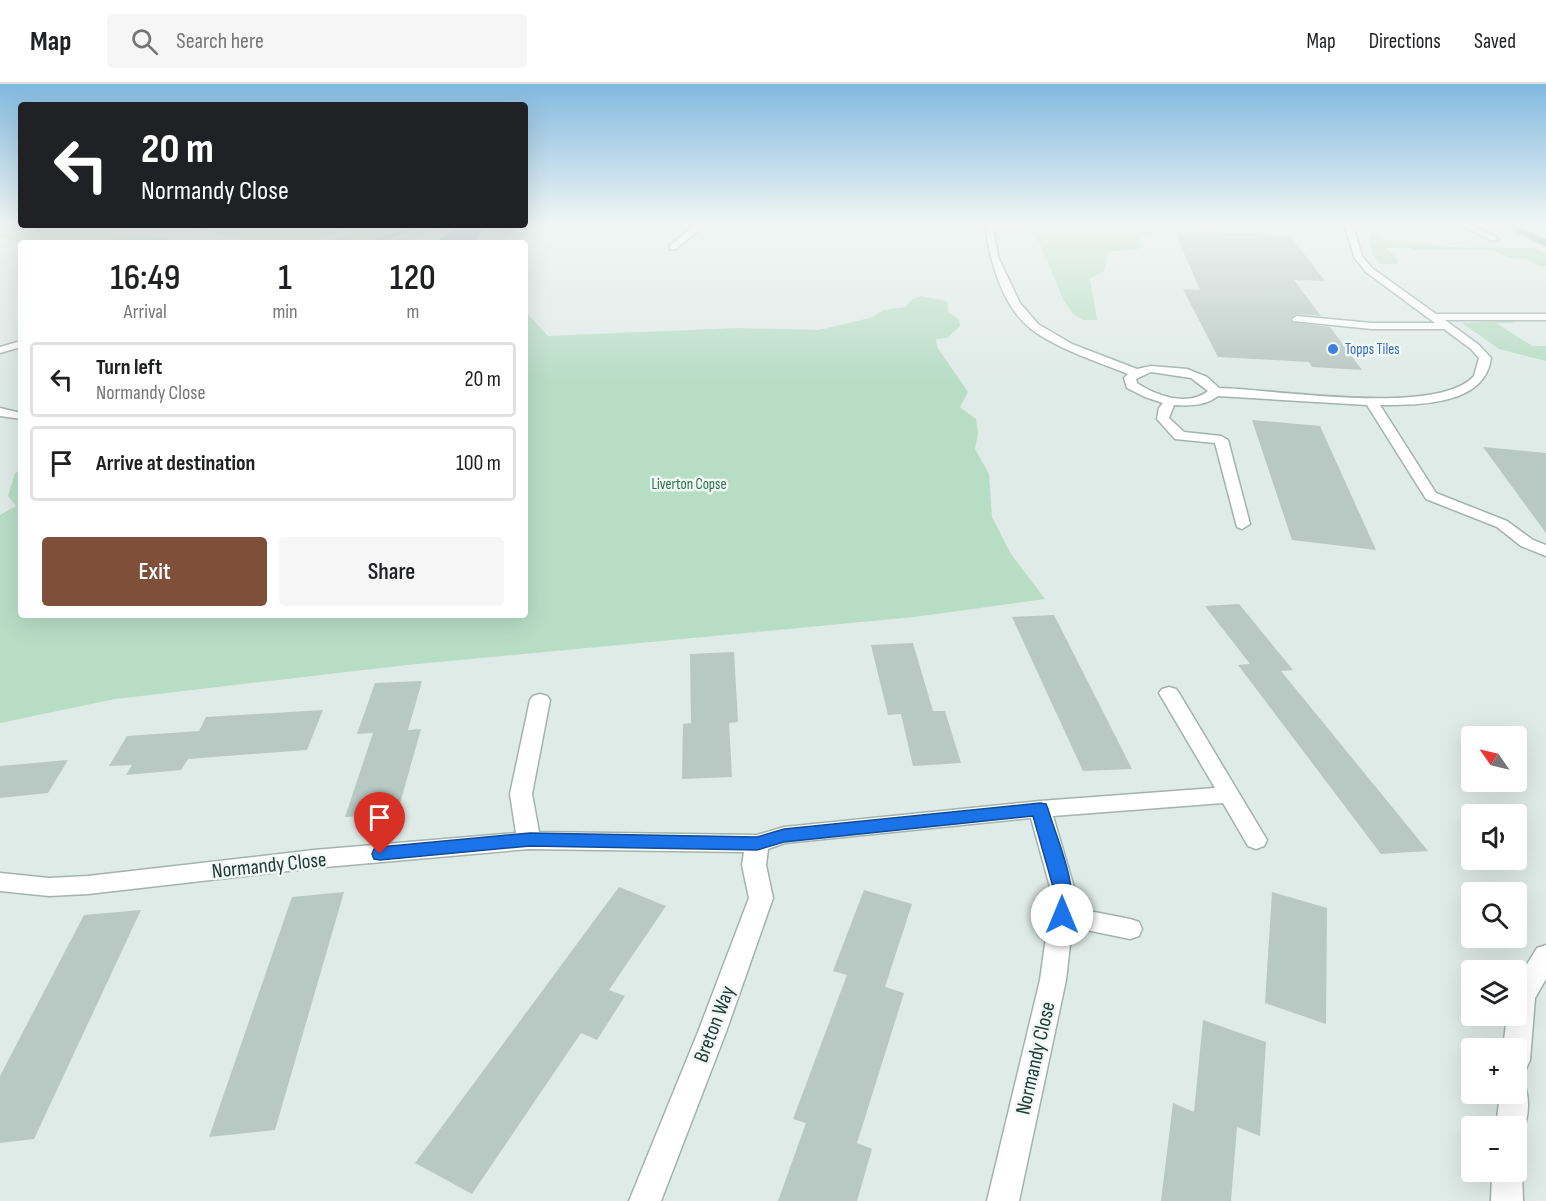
<!DOCTYPE html>
<html lang="en">
<head>
<meta charset="utf-8">
<style>
	:root { --surface:#fff; --page:#f6f6f6; --text:#202124; --muted:#757577; --line:#e0e0e0; --accent:#7f4f3a }
	body { margin:0; font-family:"Sofia Sans Condensed",sans-serif; background:var(--page); color:var(--text); height:100vh; display:flex; flex-direction:column; font-size:22px; white-space:nowrap }
	* { box-sizing:border-box; margin:0 }
	p { font-size:20px; color:var(--muted) }
	.icon { flex:none; width:33px; height:33px; fill:none; stroke:currentColor; stroke-width:2; stroke-linecap:round; stroke-linejoin:round }
	.map { position:relative; flex:1; overflow:hidden }
	.side { position:absolute; left:18px; top:156px; width:510px; height:378px; display:flex; flex-direction:column; background:var(--surface); border-radius:6px; box-shadow:0 6px 24px #0002 }
	.side>* { flex:none }
	.top-card { position:absolute; left:18px; top:18px; width:510px; height:126px; border-radius:6px; box-shadow:0 6px 24px #0002; background:#202124; color:#fff; overflow:hidden }
	.needle { width:39px; rotate:304deg }
	.tools { position:absolute; left:1461px; top:642px; display:grid; gap:12px }
	.tools a { display:grid; place-items:center; width:66px; height:66px; border-radius:6px; background:var(--surface); box-shadow:0 6px 24px #0002; font-size:30px }
	.pin { position:absolute; display:grid; place-items:center; width:51px; height:51px; color:#fff; margin:-62px -26px; border-radius:50% 50% 50% 0; rotate:-45deg; box-shadow:0 0 6px #0007 }
	.pin .icon { rotate:45deg }
	.me { position:absolute; width:66px; margin:-33px; rotate:0deg; stroke-linejoin:round; filter:drop-shadow(0 0 4px #0008) }
	.turn { display:flex; align-items:center; gap:21px; height:126px; padding:0 24px; font-size:27px }
	.turn .icon { width:78px; height:78px; stroke-width:2.5 }
	.turn b { display:block; font-size:42px; line-height:51px }
	.eta { display:flex; justify-content:space-evenly; align-items:center; height:102px; text-align:center }
	.eta b { font-size:36px; font-weight:600; line-height:42px }
	.button { display:flex; gap:12px; margin-top:auto; padding:12px 24px }
	.button a { flex:1; height:69px; border-radius:6px; background:var(--accent); color:#fff; font-size:24px; font-weight:600; line-height:69px; text-align:center }
	.button a+a { background:var(--page); color:var(--text) }
	ul { padding:0; list-style:none }
	li { display:flex; align-items:center; gap:18px; height:75px; margin:0 12px 9px; padding:0 12px; border:3px solid var(--line); border-radius:6px }
	li div { flex:1 }
	li b { display:block; font-size:22px }
	li em { font-style:normal }
	header { display:flex; align-items:center; gap:36px; box-sizing:border-box; height:84px; padding:0 30px; background:var(--surface); border-bottom:2px solid var(--line) }
	header strong { font-size:28px }
	nav { display:flex; gap:33px; margin-inline-start:auto; font-size:21px }
	.search { width:420px; height:54px; background:var(--page); display:flex; align-items:center; gap:15px; box-sizing:border-box; padding:0 21px; border-radius:6px; color:var(--muted); font-size:22px }
	.map>svg:first-child { display:block }
	.green { fill:#b8ddc5 }
	.water { fill:#86c0d1 }
	.lines { fill:none; stroke-linecap:round; stroke-linejoin:round }
	.stream { fill:#86c0d1; fill-rule:evenodd }
	.building { fill:#b8c8c3 }
	.minor-casing { stroke:#a2b3ae; stroke-width:3 }
	.major-casing { stroke:#c1c8c7; stroke-width:3 }
	.minor { fill:#fff; fill-rule:evenodd }
	.major { fill:#63a196; fill-rule:evenodd }
	.route { fill:#1a73e8; stroke:#114b97; stroke-width:1.5 }
	.shop-dot { fill:#3f7fe0; stroke:#f0f7f4; stroke-width:2 }
	.labels { text-anchor:middle; stroke-width:5; stroke-linejoin:round; paint-order:stroke }
	.far-shop-label { font-size:15px; fill:#366cbe; stroke:#f0f7f4; text-anchor:start }
	.far-park-label { font-size:15px; fill:#2a724c; stroke:#f0f7f4 }
	.near-street-label { font-size:21px; fill:#203b36; stroke:#f0f7f4 }
</style>
</head>
<body>
<header>
<strong>Map</strong>
<div class="search"><svg class="icon" aria-label="search" viewBox="0 0 24 24"><circle cx="10" cy="10" r="6"/><path d="M15 15l6 6"/></svg>Search here</div>
<nav><a>Map</a><a>Directions</a><a>Saved</a></nav>
</header>
<div class="map">
<svg width="1546" height="1117" viewBox="0 0 1546 1117">
	<rect width="100%" height="100%" fill="#dfebe7"/>
	<!-- green -->
	<g class="green">
		<path d="M0 141H79L100 147 204 159H23L0 154Z"/>
		<path d="M176 141H358L304 159H258Z"/>
		<path d="M373 141H446L402 159H329Z"/>
		<path d="M1025 141H1161V146L1141 154 1140 165 1108 168 1104 187 1090 195 1097 236H1083L1073 230 1063 215 1040 160Z"/>
		<path d="M1367 144 1379 146 1382 155 1449 163 1534 164 1546 170V182H1539L1526 175 1510 174 1493 166H1414L1411 164H1385L1398 175 1397 180H1381L1373 172Z"/>
		<path d="M921 212 947 217 948 228 959 235 960 242 947 254 936 255 937 263 968 308 960 323 976 335 978 349 975 365 989 390 992 433 1011 470 1045 515 914 533 407 581 115 615 0 639V431L16 422 8 412 15 389 21 385V531H525V227L548 252 737 244 819 246 870 234 884 226 906 223 911 216Z"/>
		<path d="M1512 237 1514 239H1496L1532 262H1546V277L1499 265 1462 239Z"/>
	</g>
	<!-- water -->
	<path class="water" d="M459 143H472L483 147 474 159H434Z"/>
	<g class="lines">
		<!-- stream -->
		<path class="stream" d="M421 141H428L372 159H364Z"/>
	</g>
	<!-- building -->
	<g class="building">
		<path d="M1174 146 1290 152 1325 197 1294 196 1321 232 1297 230 1290 234 1291 238 1330 243 1362 286 1312 283 1309 278 1218 273 1183 205 1200 206Z"/>
		<path d="M1252 336 1320 342 1376 466 1292 456Z"/>
		<path d="M1483 363 1546 369V449Z"/>
		<path d="M1239 520 1293 586 1281 587 1428 767 1381 770 1238 581 1250 580 1205 522Z"/>
		<path d="M1054 531 1089 600 1132 685 1083 687 1012 533Z"/>
		<path d="M913 559 933 627H945L961 679 913 682 901 630 888 631 871 561Z"/>
		<path d="M734 568 738 638 729 639 732 693 682 695 683 640 691 639 690 570Z"/>
		<path d="M422 597 408 646 421 645 397 730 345 733 373 649 357 650 375 599Z"/>
		<path d="M323 626 307 666 188 675 181 686 126 691 132 681 109 682 127 652 199 647 206 633Z"/>
		<path d="M68 676 48 709 0 714V682Z"/>
		<path d="M619 803 666 822 609 906 625 912 597 956 581 949 472 1110 415 1079Z"/>
		<path d="M864 806 912 820 885 903 904 909 857 1059 872 1065 857 1117H778L806 1039 793 1035 847 891 833 887Z"/>
		<path d="M344 808 275 1046 209 1053 292 813Z"/>
		<path d="M1272 808 1327 824 1326 940 1265 919Z"/>
		<path d="M141 826 34 1055 0 1059V992L84 831Z"/>
		<path d="M1203 936 1266 958 1260 1052 1237 1043 1231 1117H1161L1173 1019 1194 1028Z"/>
	</g>
	<g class="lines">
		<defs>
			<g id="minor">
				<path d="M696 141H705L676 165H670V161Z"/>
				<path d="M985 141H993L998 173 1020 219 1038 240 1072 260 1137 285 1151 282 1187 285 1207 293 1219 304C1274 305 1437 333 1474 292L1479 274 1471 265 1444 245H1372L1293 237 1292 235 1297 232 1372 239H1435L1366 188 1354 173 1345 141H1353L1362 172 1372 184 1436 230H1546V236H1445L1479 261 1491 274C1485 322 1417 321 1380 321L1436 409 1507 437 1533 456 1546 461V472L1521 462 1497 443 1426 415 1367 321 1218 312C1205 322 1190 322 1174 321L1169 334 1184 348 1221 352 1228 356 1250 440 1242 445 1237 443 1215 359 1175 355 1157 335 1159 324 1163 319 1145 313 1127 304 1124 294 1128 290C1096 277 1059 266 1031 245 1001 221 990 176 985 141ZM1151 288 1191 294 1208 307C1188 323 1156 312 1137 299L1136 295Z"/>
				<path d="M1462 141H1472L1499 155 1492 157Z"/>
				<path d="M21 257V263L0 269V263Z"/>
				<path d="M0 324 21 329V335L0 332Z"/>
				<path d="M1169 603 1176 605 1179 609 1267 756 1264 762 1256 765 1248 762 1223 719 1053 732 1076 810 1074 824 1130 835 1139 838 1142 845 1139 852 1130 855 1072 843 1066 896 1019 1117H987L1040 896 1052 810 1031 734 785 759 768 765 766 781 773 814 726 948 661 1117H629L698 948 749 814 742 781 744 768 529 765 314 784 88 810 49 812 0 807V789L49 794 88 792 314 766 516 749 510 710 530 616 533 612 540 610 547 612 550 616 532 710 539 748 757 751 784 743 1040 717 1215 704 1159 609 1162 605Z"/>
				<path d="M1546 861V895L1535 914 1530 976 1526 985 1516 989V964H1503L1507 932H1516V898L1537 864Z"/>
				<path d="M1516 997 1524 1000C1531 1016 1528 1037 1521 1052L1516 1054V1042H1496L1500 1010H1516Z"/>
				<path d="M1516 1077 1522 1088 1523 1117H1491L1492 1088H1516Z"/>
			</g>
			<path id="major" d="M1503 141H1513L1546 156V162Z"/>
		</defs>
		<!-- minor casing -->
		<use href="#minor" class="minor-casing"/>
		<!-- major casing -->
		<use href="#major" class="major-casing"/>
		<!-- minor -->
		<use href="#minor" class="minor"/>
		<!-- major -->
		<use href="#major" class="major"/>
	</g>
	<!-- sky -->
	<linearGradient id="sky" x2="0" y2="1"><stop stop-color="#81b9df"/><stop offset="0.47" stop-color="#f1f6f4"/><stop offset="1" stop-color="#f1f6f4" stop-opacity="0"/></linearGradient>
	<rect width="1546" height="297" fill="url(#sky)"/>
	<!-- route -->
	<path class="route" d="M1040 719 1046 720 1048 725C1056 753 1082 810 1068 836L1062 838 1055 836 1052 831 1055 810 1033 732 784 758 757 766 530 762 380 776 374 775 372 770 374 765 380 763 530 749 757 753 784 745Z"/>
	<!-- markers -->
	<circle class="shop-dot" cx="1333" cy="265" r="6"/>
	<g class="labels">
		<!-- far-shop labels -->
		<g class="far-shop-label">
			<text x="1345" y="270">Topps Tiles</text>
		</g>
		<!-- far-park labels -->
		<g class="far-park-label">
			<text x="689" y="405">Liverton Copse</text>
		</g>
		<!-- near-street labels -->
		<g class="near-street-label">
			<text transform="translate(269 781) rotate(-6)" y="7">Normandy Close</text>
			<text transform="translate(714 940) rotate(-69)" y="7">Breton Way</text>
			<text transform="translate(1035 974) rotate(-77)" y="7">Normandy Close</text>
		</g>
	</g>
</svg>
<div class="tools">
<a><svg class="needle" viewBox="-14 -14 28 28"><path d="M0-13l5 13h-10z" fill="#e53935"/><path d="M0 13l5-13h-10z" fill="#757577"/></svg></a>
<a><svg class="icon" aria-label="sound" viewBox="0 0 24 24"><path d="M4 9h4l5-4v14l-5-4H4zM17 9q2 3 0 6"/></svg></a>
<a><svg class="icon" aria-label="search" viewBox="0 0 24 24"><circle cx="10" cy="10" r="6"/><path d="M15 15l6 6"/></svg></a>
<a><svg class="icon" aria-label="layers" viewBox="0 0 24 24"><path d="M12 4l9 5-9 5-9-5zM3 14l9 5 9-5"/></svg></a>
<a>+</a>
<a>−</a>
</div>
<div class="pin" style="left:380px;top:770px;background:#d93025"><svg class="icon" aria-label="arrive" viewBox="0 0 24 24"><path d="M6 21V4h12l-3 4 3 4H6"/></svg></div>
<svg class="me" style="left:1062px;top:831px" viewBox="-20 -20 40 40"><circle r="19" fill="#fff"/><path d="M0-13L10 11 0 6-10 11z" fill="#1a73e8"/></svg>
<div class="top-card">
<div class="turn"><svg class="icon" aria-label="left" viewBox="0 0 24 24"><path d="M17 20v-9H6M10 6l-5 5 5 5"/></svg><div><b>20 m</b>Normandy Close</div></div>
</div>
<section class="side">
<div class="eta">
<div><b>16:49</b><p>Arrival</p></div>
<div><b>1</b><p>min</p></div>
<div><b>120</b><p>m</p></div>
</div>
<ul>
<li><svg class="icon" aria-label="left" viewBox="0 0 24 24"><path d="M17 20v-9H6M10 6l-5 5 5 5"/></svg><div><b>Turn left</b><p>Normandy Close</p></div><em>20 m</em></li>
<li><svg class="icon" aria-label="arrive" viewBox="0 0 24 24"><path d="M6 21V4h12l-3 4 3 4H6"/></svg><div><b>Arrive at destination</b></div><em>100 m</em></li>
</ul>
<div class="button"><a>Exit</a><a>Share</a></div>
</section>
</div>
</body>
</html>
